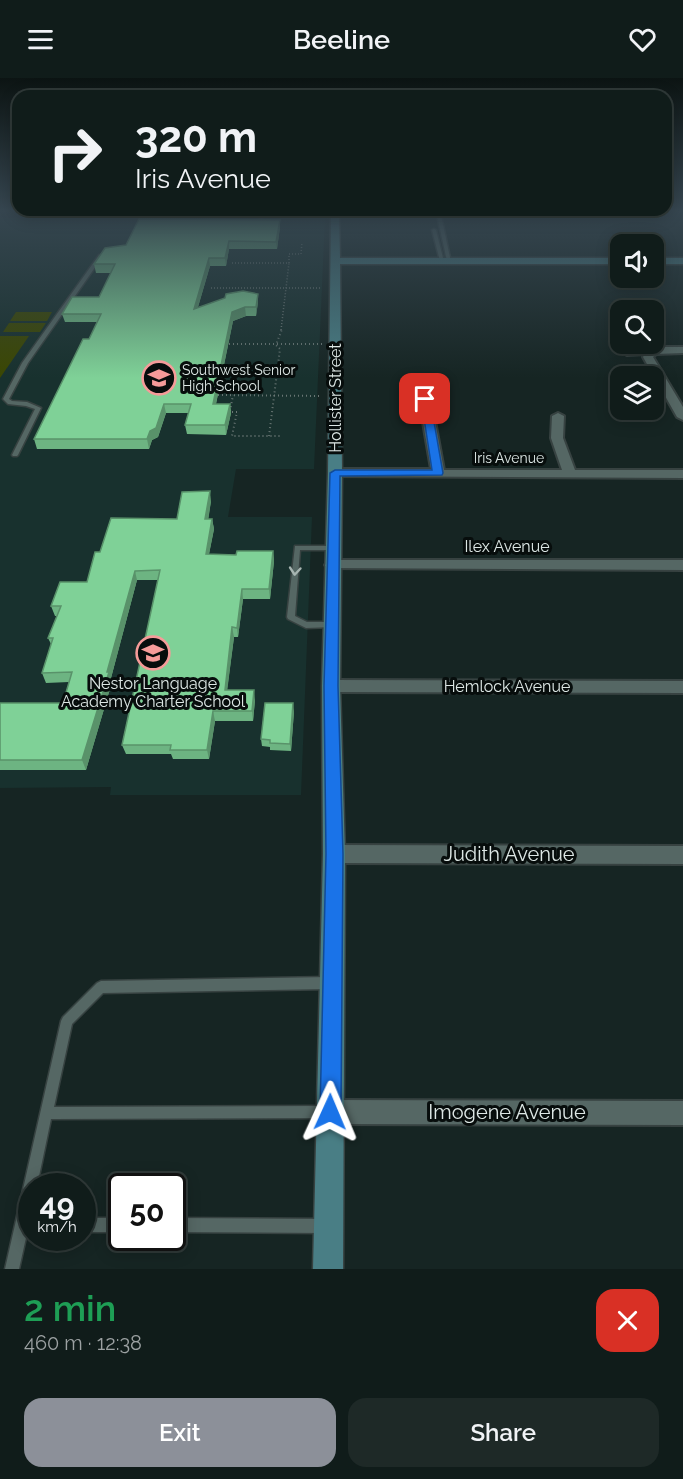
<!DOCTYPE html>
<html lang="en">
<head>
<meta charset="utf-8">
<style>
	:root { --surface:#101c1a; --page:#1e2927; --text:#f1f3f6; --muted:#9ca1a2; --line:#303a39; --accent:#8c9099 }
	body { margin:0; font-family:Raleway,sans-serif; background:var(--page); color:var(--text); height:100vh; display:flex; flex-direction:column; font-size:22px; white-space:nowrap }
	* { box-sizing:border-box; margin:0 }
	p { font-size:20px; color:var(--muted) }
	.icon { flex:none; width:33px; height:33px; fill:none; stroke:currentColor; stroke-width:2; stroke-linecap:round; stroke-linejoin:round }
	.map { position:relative; height:1191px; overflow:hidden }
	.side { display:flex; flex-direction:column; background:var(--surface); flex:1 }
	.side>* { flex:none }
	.guide { position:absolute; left:12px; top:12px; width:660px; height:126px; border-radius:18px; box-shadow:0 3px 15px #0003,0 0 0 2px var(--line); background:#101c1a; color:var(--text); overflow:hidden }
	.fabs { position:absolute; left:610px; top:156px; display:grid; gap:12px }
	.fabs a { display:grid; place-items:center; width:54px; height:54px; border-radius:12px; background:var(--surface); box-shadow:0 3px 15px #0003,0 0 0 2px var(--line); font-size:30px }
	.speed { position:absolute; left:18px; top:1095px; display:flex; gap:12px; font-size:30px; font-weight:700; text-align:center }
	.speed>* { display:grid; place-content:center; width:78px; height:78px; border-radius:50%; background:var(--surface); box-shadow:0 3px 15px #0003,0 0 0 2px var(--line); line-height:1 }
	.speed small { font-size:15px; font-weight:400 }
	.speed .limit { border:3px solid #111; border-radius:9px; background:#fff; color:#111 }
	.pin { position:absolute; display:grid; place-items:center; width:51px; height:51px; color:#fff; margin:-26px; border-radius:12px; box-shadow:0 3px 9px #0006 }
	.me { position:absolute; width:66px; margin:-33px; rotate:1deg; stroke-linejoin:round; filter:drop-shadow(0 0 4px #0008) }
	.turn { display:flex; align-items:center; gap:21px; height:126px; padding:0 24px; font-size:27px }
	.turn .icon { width:78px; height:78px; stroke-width:2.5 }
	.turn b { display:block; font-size:42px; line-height:51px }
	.round { display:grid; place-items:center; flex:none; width:63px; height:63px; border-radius:18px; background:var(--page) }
	.overview { display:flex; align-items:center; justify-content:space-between; height:102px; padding:0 24px }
	h1 { font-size:36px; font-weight:600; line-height:45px; color:#1e9e55 }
	.cta { display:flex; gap:12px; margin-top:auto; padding:12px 24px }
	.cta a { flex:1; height:69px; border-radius:18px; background:var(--accent); color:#fff; font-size:24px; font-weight:600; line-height:69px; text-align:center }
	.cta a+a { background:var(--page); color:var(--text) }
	header { display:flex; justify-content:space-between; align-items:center; height:78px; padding:0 24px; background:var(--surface); font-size:27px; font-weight:600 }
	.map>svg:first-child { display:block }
	.built { fill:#18312e }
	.green { fill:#3b4702 }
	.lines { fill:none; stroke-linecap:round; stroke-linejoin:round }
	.lane-casing { stroke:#374241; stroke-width:3 }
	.street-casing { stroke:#374241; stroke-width:4 }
	.secondary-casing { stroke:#374241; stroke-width:3 }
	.path-far1 { stroke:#697674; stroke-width:1.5; stroke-dasharray:1 2; stroke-linecap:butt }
	.path { stroke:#697674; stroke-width:2; stroke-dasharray:1 3; stroke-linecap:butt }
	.lane { fill:#556764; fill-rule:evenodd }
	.street { fill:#556764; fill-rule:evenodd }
	.secondary { fill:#497e85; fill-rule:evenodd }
	.wall { fill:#6db482 }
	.shaded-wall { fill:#59926a }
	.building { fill:#7fd197; stroke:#59926a; stroke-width:1.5 }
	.oneway { stroke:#a7b4b1 }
	.route { fill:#1a73e8; stroke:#114b97; stroke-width:1.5 }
	.labels { text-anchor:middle; stroke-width:6; stroke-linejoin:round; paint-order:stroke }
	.far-poi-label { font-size:14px; fill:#dde7e5; stroke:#070d0c; text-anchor:start }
	.far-street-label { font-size:14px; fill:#dde7e5; stroke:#070d0c }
	.street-label { font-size:16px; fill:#dde7e5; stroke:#070d0c }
	.poi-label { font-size:16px; fill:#dde7e5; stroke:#070d0c }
	.near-street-label { font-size:20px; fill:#dde7e5; stroke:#070d0c }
</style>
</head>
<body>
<header><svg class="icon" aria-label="menu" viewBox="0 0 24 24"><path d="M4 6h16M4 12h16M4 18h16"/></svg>Beeline<svg class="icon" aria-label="heart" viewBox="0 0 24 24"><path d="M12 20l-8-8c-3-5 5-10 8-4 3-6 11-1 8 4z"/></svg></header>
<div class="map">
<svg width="683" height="1191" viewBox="0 0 683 1191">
	<rect width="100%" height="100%" fill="#162523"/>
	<!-- built -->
	<path class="built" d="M0 140H325L314 391H236L228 439H312L301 717H110L111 709 0 710Z"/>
	<!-- green -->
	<g class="green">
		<path d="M16 234H52L47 243H10Z"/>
		<path d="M9 245H46L40 254H3Z"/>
		<path d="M0 258H29L0 300Z"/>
	</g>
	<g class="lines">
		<defs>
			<g id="lane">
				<path d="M260 133H264L262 140 259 139Z"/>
				<path d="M436 133H440L451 184 447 183Z"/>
				<path d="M434 151 436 152 444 184 440 183 432 152Z"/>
				<path d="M99 177 103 178 28 285 9 321 12 323 27 324 41 330 18 377 17 378H13L12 377 35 331 26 328 8 326 3 321 22 285Z"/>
				<path d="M295 468H333L337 470 333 472H300L295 538 307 544H331L335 547 334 549 306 550 288 541 287 539Z"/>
				<path d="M329 899 333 901 335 905 333 909 329 911 103 915 72 946 54 1029 327 1028 331 1030 333 1034 331 1038 327 1040 51 1041 37 1108H32V1133L19 1191H5L61 943 63 939 97 905 101 903Z"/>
				<rect x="82" y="1140" width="40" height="14"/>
				<path d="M172 1140 325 1141 330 1143 332 1148 330 1153 325 1155 172 1154Z"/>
			</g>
			<g id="street">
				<path d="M654 269H683V275L656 276 653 279 683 329V342L677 339 643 279 645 276 627 277 622 274 627 271Z"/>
				<path d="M425 318 431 321 444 392H562L551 360 552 338 558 335 564 338 563 360 575 392H683V400L331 398 329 395 335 391H431L419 321Z"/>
				<path d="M332 482H683V492L327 490 325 487Z"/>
				<path d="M331 602 683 603V615L331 614 325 612 323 608 325 604Z"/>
				<path d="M334 767 683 768V786L334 785 327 782 324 776 327 770Z"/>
				<path d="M330 1022 683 1023V1047L330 1046 321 1043 318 1034 321 1025Z"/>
			</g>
			<g id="secondary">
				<path d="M331 133H339L340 180H621V186H340L342 395 340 608 345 776 343 1191H313L323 776 322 608 328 395Z"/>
				<rect x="654" y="180" width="29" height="6"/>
			</g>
		</defs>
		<!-- lane casing -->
		<use href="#lane" class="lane-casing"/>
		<!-- street casing -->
		<use href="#street" class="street-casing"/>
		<!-- secondary casing -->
		<use href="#secondary" class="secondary-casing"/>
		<!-- path-far1 -->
		<g class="path-far1">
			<path d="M232 185H289V176H301L302 164"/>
			<path d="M211 210H322"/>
			<path d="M281 252 289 185"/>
		</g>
		<!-- path -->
		<g class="path">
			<path d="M229 266H322"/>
			<path d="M218 317 320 318"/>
			<path d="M230 333 233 317"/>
			<path d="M228 334H237L232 358H282"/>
			<path d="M269 358 280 271 276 267 282 251"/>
		</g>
		<!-- lane -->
		<use href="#lane" class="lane"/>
		<!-- street -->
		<use href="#street" class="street"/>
		<!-- secondary -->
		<use href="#secondary" class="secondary"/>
	</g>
	<!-- wall -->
	<g class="wall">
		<path d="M280 142V149L277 171H229L226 188H210L198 229 258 216V224L256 238H246L233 243 216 326H230L231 335 226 357 187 356 185 347 189 335H166L158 359 152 362 149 371H37L34 361 89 261 97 244H65L62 236 99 219 111 195H96L94 186Z"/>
		<path d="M211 423 208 441H212L214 451 209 476 236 477 273 473 274 483 270 521H243L238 559H234L227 612 255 622 253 643H215L209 681H173L171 676H126L122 667 158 502H137L111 600 112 604 86 692H0V625H63L69 604 46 605 42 595 51 566 48 560 57 538H55L51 528 87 504 100 474 177 441Z"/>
		<path d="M294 633 291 673 270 672V669L262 668 261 661Z"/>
	</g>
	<!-- shaded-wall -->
	<g class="shaded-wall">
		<path d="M280 142V149L277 171 276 164Z"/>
		<path d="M229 163V171L226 188 225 180Z"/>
		<path d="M209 180 210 188 195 239 194 231Z"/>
		<path d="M258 216V224L256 238V229Z"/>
		<path d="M245 229 246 238 233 243 214 335 213 326 232 234Z"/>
		<path d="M164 326 166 335 158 359 152 362 149 371 147 361 150 353Z"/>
		<path d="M230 326 231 335 226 357 225 347Z"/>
		<path d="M210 413 211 423 207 451 205 441Z"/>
		<path d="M212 441 214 451 207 486 206 476Z"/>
		<path d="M273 473 274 483 270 521 269 511Z"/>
		<path d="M135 493 137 502 111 600 112 604 86 692 82 682Z"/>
		<path d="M242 511 243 521 238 559 237 550Z"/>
		<path d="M232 549 234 559 226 622 225 612Z"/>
		<path d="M254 612 255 622 253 643 252 633Z"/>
		<path d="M293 625 294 633 291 673 290 666Z"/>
		<path d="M213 633 215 643 209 681 207 672Z"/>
	</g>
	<!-- building -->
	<g class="building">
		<path d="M139 141 280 142 276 164 229 163 225 180H209L194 231 225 220 226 216 243 213 258 216 256 229H245L232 234 213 326H230L225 347H185L191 326H164L156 350 150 353 147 361H34L83 261H89L101 236H62L72 219H99L115 186H94L105 170 126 167Z"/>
		<path d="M210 413 205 441H212L206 476 236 477 237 473H273L269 511H242L237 550 232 549 225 612H254L252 633H213L207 672H170L171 667H122L160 492 135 493 107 594H109L82 682H0V625H63L72 594 42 595 53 560H48L61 528H51L60 504H87L95 474H100L111 440 177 441 182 414Z"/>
		<path d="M265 625H293L290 666 270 665V662L261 661Z"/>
	</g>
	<!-- one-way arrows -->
	<defs><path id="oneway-chevron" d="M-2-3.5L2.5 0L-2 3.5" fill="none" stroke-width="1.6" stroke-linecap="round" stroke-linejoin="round" transform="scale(1.5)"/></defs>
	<use class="oneway" href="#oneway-chevron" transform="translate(295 493) rotate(95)"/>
	<!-- sky -->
	<linearGradient id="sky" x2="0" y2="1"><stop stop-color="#0c1413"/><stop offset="0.44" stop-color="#364650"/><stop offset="1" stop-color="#364650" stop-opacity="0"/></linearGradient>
	<rect width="683" height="300" fill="url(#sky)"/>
	<!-- route -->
	<path class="route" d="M425 318 430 321 443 395 442 397 340 398 338 608 343 776 341 1034 338 1041 330 1044 323 1041 320 1034 326 776 324 608 330 395 335 392H432L421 321Z"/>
	<!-- icons -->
	<defs>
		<symbol id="school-ring" viewBox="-11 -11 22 22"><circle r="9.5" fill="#070d0c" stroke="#f59b99" stroke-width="1.5"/><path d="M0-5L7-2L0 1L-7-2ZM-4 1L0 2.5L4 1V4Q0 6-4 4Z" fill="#f59b99"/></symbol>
	</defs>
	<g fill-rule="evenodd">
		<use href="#school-ring" x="140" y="281" width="38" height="38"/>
		<use href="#school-ring" x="134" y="556" width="38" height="38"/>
	</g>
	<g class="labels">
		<!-- far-poi labels -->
		<g class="far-poi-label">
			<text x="182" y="297">Southwest Senior<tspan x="182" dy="16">High School</tspan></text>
		</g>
		<!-- far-street labels -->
		<g class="far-street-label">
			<text x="509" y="385">Iris Avenue</text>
		</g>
		<!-- street labels -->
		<g class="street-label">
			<text transform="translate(335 320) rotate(-90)" y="6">Hollister Street</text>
			<text x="507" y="474">Ilex Avenue</text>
			<text x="507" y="614">Hemlock Avenue</text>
		</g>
		<!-- poi labels -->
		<g class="poi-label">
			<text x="153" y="611">Nestor Language<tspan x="153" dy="18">Academy Charter School</tspan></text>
		</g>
		<!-- near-street labels -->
		<g class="near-street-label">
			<text x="509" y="783">Judith Avenue</text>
			<text x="507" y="1041">Imogene Avenue</text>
		</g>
	</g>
</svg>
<div class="fabs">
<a><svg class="icon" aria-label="sound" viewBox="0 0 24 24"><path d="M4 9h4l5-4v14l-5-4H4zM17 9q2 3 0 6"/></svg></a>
<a><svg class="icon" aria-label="search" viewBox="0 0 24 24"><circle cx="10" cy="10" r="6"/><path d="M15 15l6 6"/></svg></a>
<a><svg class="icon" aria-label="layers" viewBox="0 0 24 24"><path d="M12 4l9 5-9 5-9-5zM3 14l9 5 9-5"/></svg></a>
</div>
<div class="speed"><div>49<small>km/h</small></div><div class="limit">50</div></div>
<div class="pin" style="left:425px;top:321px;background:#d93025"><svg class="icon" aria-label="arrive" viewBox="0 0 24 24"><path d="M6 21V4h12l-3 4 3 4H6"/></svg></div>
<svg class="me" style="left:330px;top:1034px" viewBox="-20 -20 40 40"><path d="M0-17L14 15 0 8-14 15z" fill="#1a73e8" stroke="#fff" stroke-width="4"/></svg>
<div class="guide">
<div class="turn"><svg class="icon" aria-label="right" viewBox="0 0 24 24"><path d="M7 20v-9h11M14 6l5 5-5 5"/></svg><div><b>320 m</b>Iris Avenue</div></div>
</div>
</div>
<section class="side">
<div class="overview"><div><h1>2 min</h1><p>460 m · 12:38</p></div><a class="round" style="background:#d93025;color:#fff"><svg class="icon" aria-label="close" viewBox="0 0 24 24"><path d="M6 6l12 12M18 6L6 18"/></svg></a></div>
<div class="cta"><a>Exit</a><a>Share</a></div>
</section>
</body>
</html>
